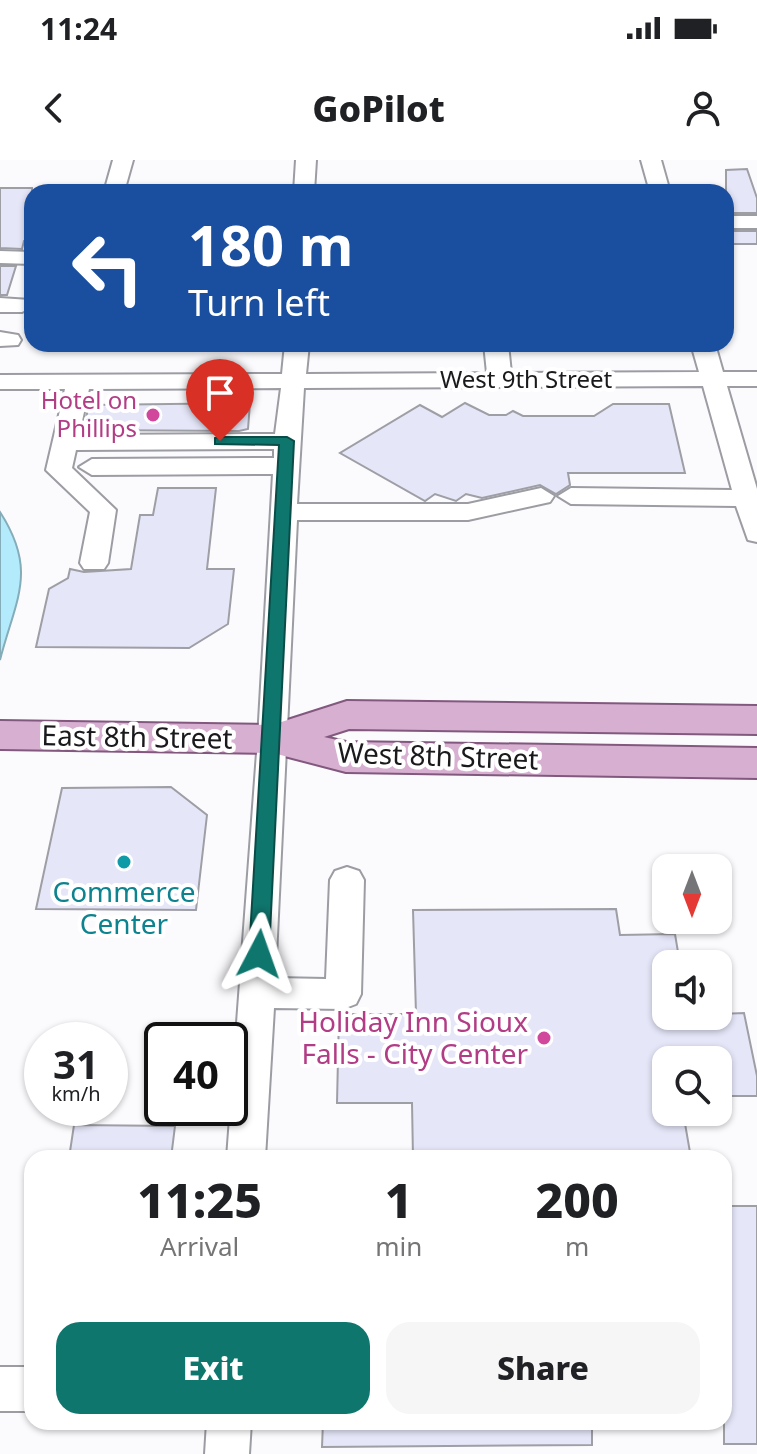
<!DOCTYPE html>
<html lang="en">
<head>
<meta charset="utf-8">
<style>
	:root { --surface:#fff; --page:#f6f6f6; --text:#202124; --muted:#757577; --accent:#0f766e }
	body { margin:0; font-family:"Noto Sans",sans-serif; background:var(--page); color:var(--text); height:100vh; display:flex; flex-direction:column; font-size:30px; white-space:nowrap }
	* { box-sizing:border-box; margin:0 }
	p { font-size:26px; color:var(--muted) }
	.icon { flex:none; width:44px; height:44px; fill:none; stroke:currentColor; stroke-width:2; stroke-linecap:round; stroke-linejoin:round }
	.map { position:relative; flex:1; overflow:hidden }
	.drawer { position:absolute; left:24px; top:990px; width:708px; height:280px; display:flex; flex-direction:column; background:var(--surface); border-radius:24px; box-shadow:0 2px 6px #0004 }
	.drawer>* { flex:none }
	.banner { position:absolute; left:24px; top:24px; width:710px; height:168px; border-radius:24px; box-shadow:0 2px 6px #0004; background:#1a4fa0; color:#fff; overflow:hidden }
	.needle { width:52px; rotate:180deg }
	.fabs { position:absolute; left:652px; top:694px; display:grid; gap:16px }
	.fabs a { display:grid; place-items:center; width:80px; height:80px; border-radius:16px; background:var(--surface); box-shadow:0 2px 6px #0004; font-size:40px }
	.speed { position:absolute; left:24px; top:862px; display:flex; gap:16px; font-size:40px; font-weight:700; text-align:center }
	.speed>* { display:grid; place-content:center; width:104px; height:104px; border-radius:50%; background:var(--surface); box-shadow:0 2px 6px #0004; line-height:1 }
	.speed small { font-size:20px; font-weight:400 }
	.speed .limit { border:4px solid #111; border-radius:12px; background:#fff; color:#111 }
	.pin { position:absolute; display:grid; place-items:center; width:68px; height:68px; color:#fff; margin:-82px -34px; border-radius:50% 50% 50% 0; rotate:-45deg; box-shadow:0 0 8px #0007 }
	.pin .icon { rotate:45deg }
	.me { position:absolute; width:88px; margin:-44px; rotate:4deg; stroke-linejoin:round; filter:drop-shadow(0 0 6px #0008) }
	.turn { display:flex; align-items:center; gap:28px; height:168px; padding:0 32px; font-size:36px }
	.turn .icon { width:104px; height:104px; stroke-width:2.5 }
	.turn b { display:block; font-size:56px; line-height:68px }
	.eta { display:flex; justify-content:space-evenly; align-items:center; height:136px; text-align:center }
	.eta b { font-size:48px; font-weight:800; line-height:56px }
	.button { display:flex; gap:16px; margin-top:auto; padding:16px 32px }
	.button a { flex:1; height:92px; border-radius:24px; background:var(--accent); color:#fff; font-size:32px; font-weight:800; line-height:92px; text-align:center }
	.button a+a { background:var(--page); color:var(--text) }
	.status { display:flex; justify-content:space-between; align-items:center; height:56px; padding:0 40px; background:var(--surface); direction:ltr }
	.status svg { height:22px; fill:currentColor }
	header { display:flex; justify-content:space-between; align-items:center; height:104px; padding:0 32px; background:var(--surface); font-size:36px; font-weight:800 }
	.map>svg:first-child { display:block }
	.water { fill:#b3eafc; stroke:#85acb9; stroke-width:2 }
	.building { fill:#e5e6f8; stroke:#9e9ea5; stroke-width:2 }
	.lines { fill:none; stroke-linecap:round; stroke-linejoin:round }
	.minor-casing { stroke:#9c9da3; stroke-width:4 }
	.major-casing { stroke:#82587e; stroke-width:4 }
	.minor { fill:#fff; fill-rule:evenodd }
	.major { fill:#d6afd1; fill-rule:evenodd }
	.route { fill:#0f766e; stroke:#0a4d48; stroke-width:2 }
	.hotel-dot { fill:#d1479c; stroke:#fff; stroke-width:3 }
	.culture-dot { fill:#0f9aa8; stroke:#fff; stroke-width:3 }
	.labels { text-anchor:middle; stroke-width:8; stroke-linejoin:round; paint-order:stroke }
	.far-street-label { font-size:24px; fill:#1a1a1d; stroke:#fff }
	.far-hotel-label { font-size:24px; fill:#b23c85; stroke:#fff; text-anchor:end }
	.street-label { font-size:28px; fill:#1a1a1d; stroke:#fff }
	.culture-label { font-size:28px; fill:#0d838f; stroke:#fff }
	.hotel-label { font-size:28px; fill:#b23c85; stroke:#fff; text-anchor:end }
</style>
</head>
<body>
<div class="status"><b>11:24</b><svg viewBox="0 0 49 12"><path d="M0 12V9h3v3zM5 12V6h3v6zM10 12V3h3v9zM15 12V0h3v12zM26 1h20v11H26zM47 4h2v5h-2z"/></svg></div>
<header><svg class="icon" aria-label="back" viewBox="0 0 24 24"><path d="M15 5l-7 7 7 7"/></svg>GoPilot<svg class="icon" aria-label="person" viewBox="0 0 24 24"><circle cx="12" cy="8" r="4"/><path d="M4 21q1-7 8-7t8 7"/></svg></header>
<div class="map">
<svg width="757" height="1294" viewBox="0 0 757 1294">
	<rect width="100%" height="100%" fill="#fbfbfe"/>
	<!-- water -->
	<path class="water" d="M0 352C38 411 16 438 0 500Z"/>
	<!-- building -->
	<g class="building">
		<path d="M747 9 757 38V53H726V10Z"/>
		<path d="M0 28H32V81H24L22 89 0 88Z"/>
		<rect x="726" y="71" width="31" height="13"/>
		<path d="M0 106H16L7 135H0Z"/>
		<path d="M250 243 248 269 239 271 83 270 89 245Z"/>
		<path d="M465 243 489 255H506L513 251 523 256H594L613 244H669L685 313H568L570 325 556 334 540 325 482 338 466 334 456 341 435 334 425 341 340 293 420 245 442 257Z"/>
		<path d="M158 328H216L207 409H234L228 464 189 488 36 487 49 429 68 418 70 409 84 412 131 409 140 355H153Z"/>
		<path d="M171 627 207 655 196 750 36 749 62 628Z"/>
		<path d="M616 749 620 775 675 774 680 804H666V856L744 853 757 916V936H718V900H666V952H683L691 998H413L412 943H337L339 854H416L413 750Z"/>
		<path d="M74 965 175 966 171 998H69Z"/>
		<rect x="724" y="1046" width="33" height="238"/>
		<path d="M323 1262H592V1285L322 1287Z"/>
	</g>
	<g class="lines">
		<defs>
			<g id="minor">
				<path d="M113 0H133L124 32H104Z"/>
				<path d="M296 0H316L314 32H294Z"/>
				<path d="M641 0H661L670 32H650Z"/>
				<rect x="726" y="56" width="31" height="12"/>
				<path d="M0 91 32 92V104L0 103Z"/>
				<path d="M0 138 30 140 32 147 22 152H0Z"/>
				<path d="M0 172 18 175 21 180 18 185 0 186Z"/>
				<path d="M285 184H309L306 214 487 213 484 184H508L511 213 699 212 691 184H715L723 212H757V226H727L757 329V382L748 380 736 346 571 344 558 336 571 328 732 330 703 226 304 228 297 344H468L541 328 554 336 550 342 468 360H297L275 818 326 819 330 720 335 711 347 707 359 711 364 720 361 834 356 844 343 849 274 848 265 998H227L258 579 273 314 92 315 79 307 92 299 274 298V289L76 290 72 308 116 350 108 403 104 409H84L80 403 90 352 46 310 65 229H0V215L282 214ZM281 228 275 274 79 275 89 229Z"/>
				<rect x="0" y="1207" width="32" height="44"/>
				<path d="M207 1262H251L249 1294H205Z"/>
			</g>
			<path id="major" d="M347 541 757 546V574L349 569 324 577 346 582 757 588V618L346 612 273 593 0 589V561L272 565Z"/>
		</defs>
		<!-- minor casing -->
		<use href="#minor" class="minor-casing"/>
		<!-- major casing -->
		<use href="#major" class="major-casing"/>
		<!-- minor -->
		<use href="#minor" class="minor"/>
		<!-- major -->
		<use href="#major" class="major"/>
	</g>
	<!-- route -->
	<path class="route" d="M220 277H287L294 281 269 794 259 802 249 794 279 285 215 284V278Z"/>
	<!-- markers -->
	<g class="hotel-dot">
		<circle cx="153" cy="255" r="8"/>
		<circle cx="544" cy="878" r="8"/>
	</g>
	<circle class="culture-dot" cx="124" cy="702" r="8"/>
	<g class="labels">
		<!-- far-street labels -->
		<g class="far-street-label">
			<text x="526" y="228">West 9th Street</text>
		</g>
		<!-- far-hotel labels -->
		<g class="far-hotel-label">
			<text x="137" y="249">Hotel on<tspan x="137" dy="28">Phillips</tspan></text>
		</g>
		<!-- street labels -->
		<g class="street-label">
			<text transform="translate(137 577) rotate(1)" y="10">East 8th Street</text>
			<text transform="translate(438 596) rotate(2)" y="10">West 8th Street</text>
		</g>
		<!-- culture labels -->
		<g class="culture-label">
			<text x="124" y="742">Commerce<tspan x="124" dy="32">Center</tspan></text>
		</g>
		<!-- hotel labels -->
		<g class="hotel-label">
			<text x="528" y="872">Holiday Inn Sioux<tspan x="528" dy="32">Falls - City Center</tspan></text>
		</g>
	</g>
</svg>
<div class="fabs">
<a><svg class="needle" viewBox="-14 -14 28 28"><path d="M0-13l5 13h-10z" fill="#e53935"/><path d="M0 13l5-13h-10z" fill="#757577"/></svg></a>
<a><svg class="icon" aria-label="sound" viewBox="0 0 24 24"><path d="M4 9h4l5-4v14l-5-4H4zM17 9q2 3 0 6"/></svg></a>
<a><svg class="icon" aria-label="search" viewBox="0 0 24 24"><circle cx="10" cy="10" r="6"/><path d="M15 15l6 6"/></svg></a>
</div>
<div class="speed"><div>31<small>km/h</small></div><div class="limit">40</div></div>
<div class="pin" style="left:220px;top:281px;background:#d93025"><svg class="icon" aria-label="arrive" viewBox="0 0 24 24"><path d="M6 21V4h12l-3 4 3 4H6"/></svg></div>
<svg class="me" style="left:259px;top:794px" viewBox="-20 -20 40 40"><path d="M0-17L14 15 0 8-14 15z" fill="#0f766e" stroke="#fff" stroke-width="4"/></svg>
<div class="banner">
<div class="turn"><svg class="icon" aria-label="left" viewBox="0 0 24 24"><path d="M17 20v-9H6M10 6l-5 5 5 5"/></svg><div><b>180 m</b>Turn left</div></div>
</div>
<section class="drawer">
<div class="eta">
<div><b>11:25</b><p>Arrival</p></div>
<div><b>1</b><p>min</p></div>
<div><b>200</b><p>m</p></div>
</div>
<div class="button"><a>Exit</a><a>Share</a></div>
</section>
</div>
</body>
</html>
